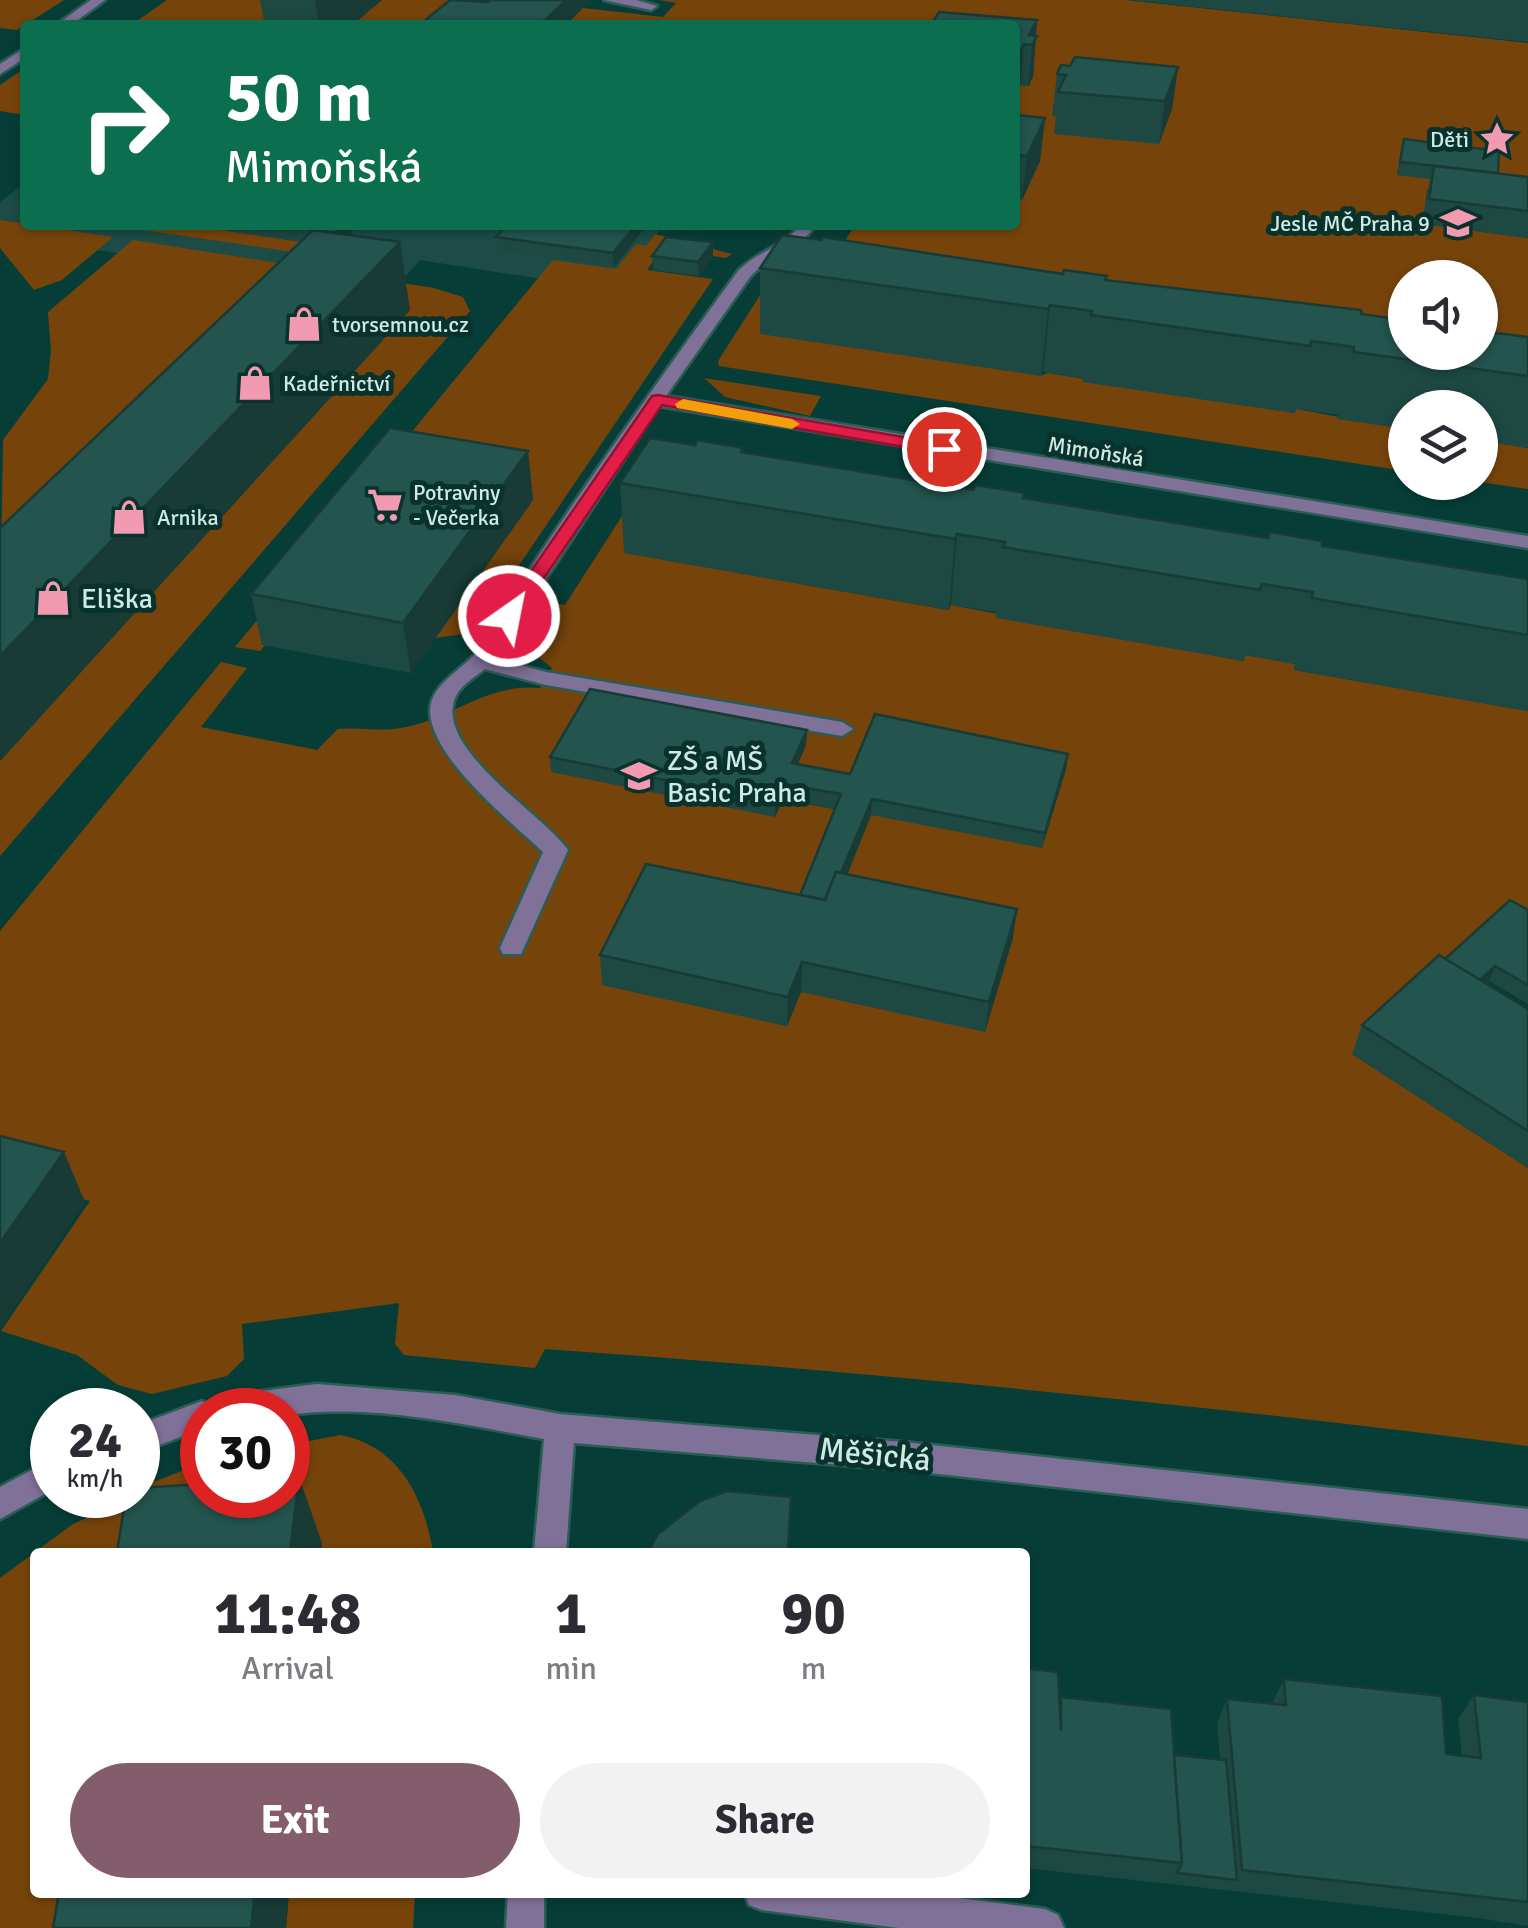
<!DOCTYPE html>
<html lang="en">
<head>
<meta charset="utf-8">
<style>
	:root { --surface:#fff; --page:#f2f2f3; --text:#2b2b33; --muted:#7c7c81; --accent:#845d6c }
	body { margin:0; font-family:Signika,sans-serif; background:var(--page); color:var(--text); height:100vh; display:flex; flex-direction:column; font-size:38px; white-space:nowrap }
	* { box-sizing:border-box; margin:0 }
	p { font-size:32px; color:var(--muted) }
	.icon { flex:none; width:55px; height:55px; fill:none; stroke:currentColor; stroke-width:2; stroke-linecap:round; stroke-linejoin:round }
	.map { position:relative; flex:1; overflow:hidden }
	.details { position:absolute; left:30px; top:1548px; width:1000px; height:350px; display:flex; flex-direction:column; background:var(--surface); border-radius:10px; box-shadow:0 2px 8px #0004 }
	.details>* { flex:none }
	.hud { position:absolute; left:20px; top:20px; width:1000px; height:210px; border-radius:10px; box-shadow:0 2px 8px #0004; background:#0b6e4f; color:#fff; overflow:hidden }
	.tools { position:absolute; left:1388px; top:260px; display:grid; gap:20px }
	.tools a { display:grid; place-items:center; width:110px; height:110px; border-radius:50%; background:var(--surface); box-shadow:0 2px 8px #0004; font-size:50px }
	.speed { position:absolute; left:30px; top:1388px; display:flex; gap:20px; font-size:50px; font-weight:700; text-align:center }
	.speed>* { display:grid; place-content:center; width:130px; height:130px; border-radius:50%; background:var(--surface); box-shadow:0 2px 8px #0004; line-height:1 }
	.speed small { font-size:25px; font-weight:400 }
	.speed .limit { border:15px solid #d22; background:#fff; color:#111 }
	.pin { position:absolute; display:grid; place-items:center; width:85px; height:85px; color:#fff; margin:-42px; border:5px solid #fff; border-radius:50%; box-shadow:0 2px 10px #0007 }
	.me { position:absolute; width:110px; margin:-55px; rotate:33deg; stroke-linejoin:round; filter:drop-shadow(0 0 8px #0008) }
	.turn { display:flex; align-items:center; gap:35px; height:210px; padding:0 40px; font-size:45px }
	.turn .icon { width:130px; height:130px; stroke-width:2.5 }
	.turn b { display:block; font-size:70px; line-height:85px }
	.eta { display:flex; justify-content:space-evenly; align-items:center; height:170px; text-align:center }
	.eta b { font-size:60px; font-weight:700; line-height:70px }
	.primary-button { display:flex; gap:20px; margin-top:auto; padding:20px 40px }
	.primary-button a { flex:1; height:115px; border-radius:60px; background:var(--accent); color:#fff; font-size:40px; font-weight:700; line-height:115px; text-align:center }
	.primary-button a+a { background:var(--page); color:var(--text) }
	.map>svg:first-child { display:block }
	.built { fill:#1c4c45 }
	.green { fill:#76440b; fill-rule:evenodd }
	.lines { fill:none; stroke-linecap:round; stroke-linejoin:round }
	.minor-casing { stroke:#2a5d56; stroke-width:5 }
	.minor { fill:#807198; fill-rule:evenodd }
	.wall { fill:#1e4842 }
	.shaded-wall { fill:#183b36 }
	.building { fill:#23544d; stroke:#183b36; stroke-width:2.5 }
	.route { fill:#e11d48; stroke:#92132f; stroke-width:2.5 }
	.slow { fill:#f59e0b }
	.labels { text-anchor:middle; stroke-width:10; stroke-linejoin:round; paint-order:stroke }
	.far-poi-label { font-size:22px; fill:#cfe9e4; stroke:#0a322c; text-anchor:start }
	.far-street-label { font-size:22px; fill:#cfe9e4; stroke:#0a322c }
	.poi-label { font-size:28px; fill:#cfe9e4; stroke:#0a322c; text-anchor:start }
	.near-street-label { font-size:32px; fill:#cfe9e4; stroke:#0a322c }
</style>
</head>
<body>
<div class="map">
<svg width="1528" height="1928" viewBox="0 0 1528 1928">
	<rect width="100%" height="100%" fill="#063e37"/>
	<!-- built -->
	<path class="built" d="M25 183V225H663L617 291 420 260 389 295 19 238 0 227V202Z"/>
	<!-- green -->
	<g class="green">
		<path d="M0 0H64L17 30 0 28Z"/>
		<path d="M167 0H311L279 25H131Z"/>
		<path d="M382 0H451L421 25H352Z"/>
		<path d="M659 0H1125L1528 43V203L1401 152 1397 174 1448 181 1427 190 1423 224 1528 238V407L1057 336 1040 376 1048 373 1294 413 1296 409 1405 429V471L719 366 718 361 773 275 843 244 855 225H1015V93L1020 85 1029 86 1032 77 1015 25H566L583 8 663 17 676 3ZM1405 278H1480V352H1405Z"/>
		<path d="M25 68V115L0 111V85Z"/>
		<path d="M0 220 113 237 62 280 34 290 0 248Z"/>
		<path d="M150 225H188L337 247 328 257 144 230Z"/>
		<path d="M655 234 732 254 726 258 663 248 647 270 713 279 480 623 464 634 435 638 395 479 261 644 265 645 260 651 235 647 553 260 616 269 636 244 646 246Z"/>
		<path d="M133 240 434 288 463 297 470 311 0 856V761L409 311 0 627 3 440 48 379 51 351 48 312Z"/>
		<path d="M704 378 821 396 810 416 725 397Z"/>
		<path d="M1480 440 1528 448V489L1480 482Z"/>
		<path d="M656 463 1528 596 625 553 948 610 951 605 1243 661 1245 655 1295 664 1294 670 1528 711V928L1352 1054 1528 1168V1446C1201 1405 874 1372 545 1349L535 1368 404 1355 395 1344 399 1303 242 1324 244 1359 227 1376 152 1394 118 1385 77 1355 1 1331 90 1201 0 1177V931L221 662 247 668 201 727 317 750 338 729C356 727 374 731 393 729 447 724 485 682 540 688L552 668 527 648 525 629 541 600 565 605ZM792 778 850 789 871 815 787 1026 603 985 795 925 840 810 783 800 775 817Z"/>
		<path d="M341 1435C400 1447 424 1498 433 1552H321L322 1543 175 1552H35V1892L108 1893 102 1928H0V1578L73 1524 138 1495V1488L202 1463V1495H288V1445Z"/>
		<path d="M289 1893H415L413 1928H286Z"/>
	</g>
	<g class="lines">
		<defs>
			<g id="minor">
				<path d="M91 0H105L71 25H56Z"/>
				<path d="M604 0H636L657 6 651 10Z"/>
				<path d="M25 48V58L0 74V64Z"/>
				<path d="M800 225H816C798 251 770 255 750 277L666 396 1528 536V548L659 406 494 658 546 672 842 722 853 729 842 736 546 685 485 669C476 676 461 685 456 696 431 747 543 814 568 850L521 954H503L500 948 543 852C511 822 432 759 430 712 430 687 455 674 470 659 479 651 485 638 492 628 569 506 653 388 738 271 757 251 784 247 800 225Z"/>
				<path d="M317 1384 455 1395 560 1414 903 1442 1528 1509V1539L903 1470 574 1443 566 1552H534L544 1439C462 1424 370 1403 288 1415V1410H202V1429L138 1453V1425L202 1401 209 1404 222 1396Z"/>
				<path d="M52 1459V1490L0 1519V1487Z"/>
				<path d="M508 1892H544V1928H506Z"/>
				<path d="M744 1892H912L1045 1909 1058 1915 1064 1928H899L762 1910 749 1905Z"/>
			</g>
		</defs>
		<!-- minor casing -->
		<use href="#minor" class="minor-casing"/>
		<!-- minor -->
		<use href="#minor" class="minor"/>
	</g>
	<!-- wall -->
	<g class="wall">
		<path d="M260 0H382L352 25H265Z"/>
		<path d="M1131 0H1528V42L1354 24Z"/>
		<path d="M1037 20 1033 77 1028 86 1020 85 1015 93V25Z"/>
		<path d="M1070 66 1178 67 1172 109 1159 144 1054 134 1056 117 1052 116 1057 74Z"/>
		<path d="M1015 115 1045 118 1040 161 1022 200 1015 199Z"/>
		<path d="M1404 139 1498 173 1528 177V238L1422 224 1430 179 1397 175Z"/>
		<path d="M25 182V202L20 201 17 188Z"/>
		<path d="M188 225H359L349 235 410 310 0 761 301 242Z"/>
		<path d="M647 225 614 267 498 250 496 237Z"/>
		<path d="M652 256H713L699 276 653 270Z"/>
		<path d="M760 268 1063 274 1528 337V448L1480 440V408H1405V429L1337 419 1338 415 1296 409 1295 413 1082 382 1083 378 1043 372 1041 376 760 334Z"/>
		<path d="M695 445 744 448V453L973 490 1025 493 1024 498 1528 579V711L1294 670 1295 664 1245 655 1244 661 996 618V612L951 605 949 610 624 553 620 483Z"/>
		<path d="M528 451 533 500 411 673 262 645 251 594Z"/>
		<path d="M807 730 806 745 798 764 850 774 1068 754 1066 769 1042 848 871 815 846 874 1013 938 985 1032 801 992 787 1026 602 985 600 955 800 895 835 809 783 799 775 817 551 772 550 757Z"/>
		<path d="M1528 910V1004L1489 981 1486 984 1528 1009V1168L1352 1054 1362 1025 1445 959Z"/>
		<path d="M1025 1668 1059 1702 1174 1754 1220 1759 1217 1723 1227 1699 1272 1703 1284 1679 1446 1754 1462 1756 1458 1719 1474 1695 1528 1702V1926L1478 1918 1025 1868Z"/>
	</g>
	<!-- shaded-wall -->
	<g class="shaded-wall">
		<path d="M315 0H382L352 25H319Z"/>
		<path d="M566 0H590L565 25H540Z"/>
		<path d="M1037 20 1033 77 1028 86 1032 45 1029 35Z"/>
		<path d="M1024 44 1020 85 1016 93 1020 51Z"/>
		<path d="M1178 67 1172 109 1159 144 1165 101Z"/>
		<path d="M1045 118 1040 161 1022 200 1027 156Z"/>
		<path d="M344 225H359L337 247 335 234Z"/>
		<path d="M636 225H647L614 267 613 253Z"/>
		<path d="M400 242 410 310 0 761V656Z"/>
		<path d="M713 242V256L699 276 698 262Z"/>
		<path d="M1050 305 1043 372 1041 376 1048 309Z"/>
		<path d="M528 451 533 500 411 673 403 623Z"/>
		<path d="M957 534 951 605 949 610 955 539Z"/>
		<path d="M807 730 806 745 792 778V763Z"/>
		<path d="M1068 754 1066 769 1042 848 1045 833Z"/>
		<path d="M783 784V799L775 817V802Z"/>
		<path d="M872 799 871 815 824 930V915Z"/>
		<path d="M1017 909 1013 938 985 1032 989 1002Z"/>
		<path d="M802 962 801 992 787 1026 788 997Z"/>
		<path d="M1495 966 1489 981 1464 1005 1470 990Z"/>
		<path d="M64 1152 85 1202 0 1329V1243Z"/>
		<path d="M299 1477 322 1543 321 1552H290Z"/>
		<path d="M255 1892H289L286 1928H251Z"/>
	</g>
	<!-- building -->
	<g class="building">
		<path d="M450 0 488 2 490 0H566L540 25H446L423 22Z"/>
		<path d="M939 12 1037 20 1029 35 1037 36 1032 45 1024 44 1020 51H1015V25H931Z"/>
		<path d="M1075 57 1178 67 1165 101 1058 92 1066 75 1057 74 1061 65 1070 66Z"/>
		<path d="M1015 115 1045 118 1027 156 1015 155Z"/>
		<path d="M1404 139 1499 151 1498 173 1400 162Z"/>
		<path d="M1434 166 1528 177V211L1429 199Z"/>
		<path d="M25 182V189L17 188Z"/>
		<path d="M276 225H344L335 233Z"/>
		<path d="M507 225H636L613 253 496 237Z"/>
		<path d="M313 230 400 242 0 656V528Z"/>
		<path d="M782 235 821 240 823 237 1063 274 1064 270 1107 276 1105 280 1361 310V314L1405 320V352H1480V331L1528 337V376L1354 352V347L1311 341 1310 346 1091 315 1092 311 1050 305 1048 309 760 268Z"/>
		<path d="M666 237 713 242 698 262 652 256Z"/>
		<path d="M390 428 528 451 403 623 251 594Z"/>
		<path d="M650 438 695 445 697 440 744 448 741 452 973 490 976 485 1025 493 1023 498 1268 538 1270 532 1322 541V546L1528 579V635L1312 598 1313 592 1262 584 1260 590 1003 547 1005 542 957 534 955 539 620 483Z"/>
		<path d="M590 689 807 730 792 763 850 774 875 714 1068 754 1045 833 872 799 841 873 836 872 825 900 800 895 841 794 783 784 775 802 550 757Z"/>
		<path d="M646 864 825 900 836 872 1017 909 989 1002 802 962 788 997 600 955Z"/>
		<path d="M1510 900 1528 910V985L1495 966 1480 980 1445 959Z"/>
		<path d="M1439 955 1528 1009V1131L1362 1025Z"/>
		<path d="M0 1136 64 1152 0 1243Z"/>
		<path d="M299 1477 290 1552H117L126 1495H138V1488L202 1484V1495H288V1478Z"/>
		<path d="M727 1491 791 1497 788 1552H648L658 1534 700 1501Z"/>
		<path d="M1025 1668 1058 1672 1061 1731V1697L1171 1709 1182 1863 1025 1846Z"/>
		<path d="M1284 1679 1442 1696 1446 1754 1481 1758 1474 1695 1528 1702V1902L1242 1870 1227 1699 1286 1705Z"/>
		<path d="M1174 1755 1226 1760 1237 1880 1177 1873 1182 1863Z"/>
		<path d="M59 1892H255L251 1928H53Z"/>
	</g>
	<!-- route -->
	<path class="route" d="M658 395 944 444 953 449 944 454 662 405 516 619H503L500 616 652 396Z"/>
	<!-- slow -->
	<path class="slow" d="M683 399 792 419 800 424 792 429 677 408 675 404Z"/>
	<!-- icons -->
	<defs>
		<symbol id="sight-bare" viewBox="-9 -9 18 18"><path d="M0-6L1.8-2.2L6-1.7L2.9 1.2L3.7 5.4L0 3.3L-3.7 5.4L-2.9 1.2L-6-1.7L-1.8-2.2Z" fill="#f19ab2" stroke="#0a322c" stroke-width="2.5" paint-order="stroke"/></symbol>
		<symbol id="school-bare" viewBox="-9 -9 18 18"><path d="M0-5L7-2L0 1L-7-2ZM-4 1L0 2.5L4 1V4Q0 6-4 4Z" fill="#f19ab2" stroke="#0a322c" stroke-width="2.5" paint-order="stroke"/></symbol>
		<symbol id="shop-bare" viewBox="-9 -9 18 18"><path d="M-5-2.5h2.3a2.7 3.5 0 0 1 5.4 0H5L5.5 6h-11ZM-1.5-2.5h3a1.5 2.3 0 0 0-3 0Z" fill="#f19ab2" stroke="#0a322c" stroke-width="2.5" paint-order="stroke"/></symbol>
		<symbol id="supermarket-bare" viewBox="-9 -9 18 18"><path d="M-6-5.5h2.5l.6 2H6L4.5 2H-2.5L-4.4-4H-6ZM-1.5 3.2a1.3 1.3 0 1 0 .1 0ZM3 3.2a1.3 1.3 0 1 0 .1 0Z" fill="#f19ab2" stroke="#0a322c" stroke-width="2.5" paint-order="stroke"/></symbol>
	</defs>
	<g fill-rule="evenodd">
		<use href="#sight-bare" x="1472" y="114" width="50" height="50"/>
		<use href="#school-bare" x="1433" y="198" width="50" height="50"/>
		<use href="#shop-bare" x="279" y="299" width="50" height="50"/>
		<use href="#shop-bare" x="230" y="358" width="50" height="50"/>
		<use href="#supermarket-bare" x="360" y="480" width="50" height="50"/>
		<use href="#shop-bare" x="104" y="492" width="50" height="50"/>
		<use href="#shop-bare" x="28" y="573" width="50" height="50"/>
		<use href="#school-bare" x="614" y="751" width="50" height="50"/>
	</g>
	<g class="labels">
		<!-- far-poi labels -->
		<g class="far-poi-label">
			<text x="1469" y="147" text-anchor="end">Děti</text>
			<text x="1430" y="231" text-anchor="end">Jesle MČ Praha 9</text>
			<text x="332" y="332">tvorsemnou.cz</text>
			<text x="283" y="391">Kadeřnictví</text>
			<text x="413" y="500">Potraviny<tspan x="413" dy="25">- Večerka</tspan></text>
			<text x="157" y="525">Arnika</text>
		</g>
		<!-- far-street labels -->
		<g class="far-street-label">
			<text transform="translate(1096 451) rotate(9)" y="8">Mimoňská</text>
		</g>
		<!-- poi labels -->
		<g class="poi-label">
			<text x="81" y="608">Eliška</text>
			<text x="667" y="770">ZŠ a MŠ<tspan x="667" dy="32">Basic Praha</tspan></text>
		</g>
		<!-- near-street labels -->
		<g class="near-street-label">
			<text transform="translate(875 1454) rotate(6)" y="11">Měšická</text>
		</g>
	</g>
</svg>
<div class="tools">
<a><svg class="icon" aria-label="sound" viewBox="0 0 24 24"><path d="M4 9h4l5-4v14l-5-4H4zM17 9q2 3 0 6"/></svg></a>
<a><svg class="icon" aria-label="layers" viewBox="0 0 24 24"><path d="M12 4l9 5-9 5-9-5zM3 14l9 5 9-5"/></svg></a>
</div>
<div class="speed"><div>24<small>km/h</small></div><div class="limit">30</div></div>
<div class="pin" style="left:944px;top:449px;background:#d93025"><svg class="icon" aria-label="arrive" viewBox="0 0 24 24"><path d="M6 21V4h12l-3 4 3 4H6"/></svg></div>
<svg class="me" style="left:509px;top:616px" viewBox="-20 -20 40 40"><circle r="17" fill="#e11d48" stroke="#fff" stroke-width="3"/><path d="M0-11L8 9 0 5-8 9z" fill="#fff"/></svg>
<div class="hud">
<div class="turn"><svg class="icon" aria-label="right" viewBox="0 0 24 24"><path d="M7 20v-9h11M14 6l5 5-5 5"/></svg><div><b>50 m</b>Mimoňská</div></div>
</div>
<section class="details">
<div class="eta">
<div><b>11:48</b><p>Arrival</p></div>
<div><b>1</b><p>min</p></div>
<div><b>90</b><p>m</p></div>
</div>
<div class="primary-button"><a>Exit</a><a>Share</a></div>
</section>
</div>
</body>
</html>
